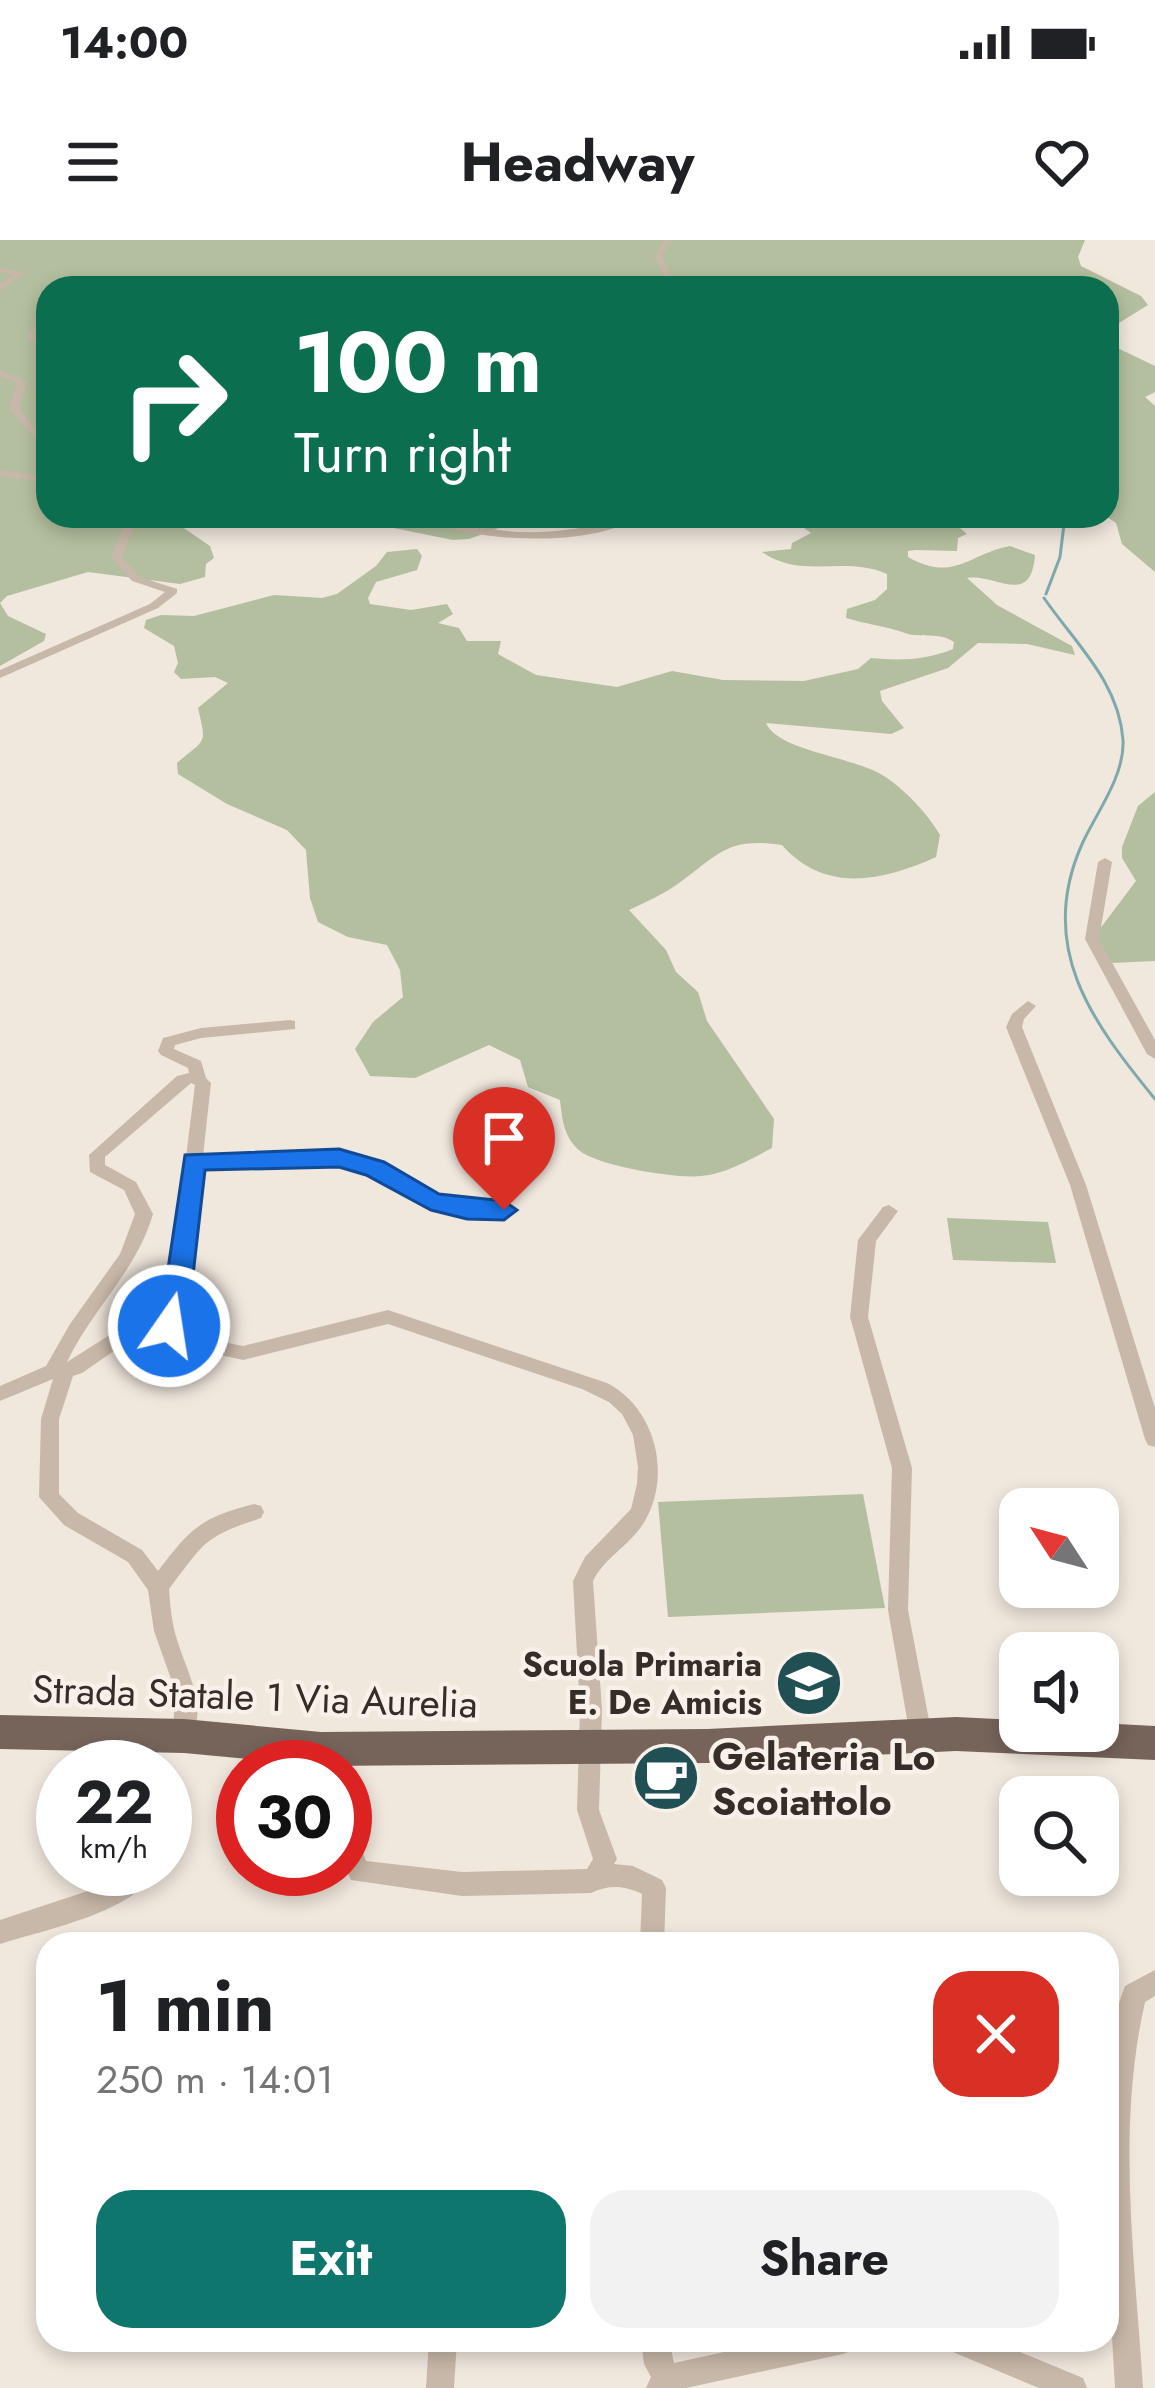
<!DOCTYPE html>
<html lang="en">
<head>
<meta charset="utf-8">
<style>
	:root { --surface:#fff; --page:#f2f2f2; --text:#202124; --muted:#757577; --accent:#0f766e }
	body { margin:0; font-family:Jost,sans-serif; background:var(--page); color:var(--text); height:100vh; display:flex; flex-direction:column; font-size:45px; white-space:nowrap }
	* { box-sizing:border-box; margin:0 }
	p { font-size:39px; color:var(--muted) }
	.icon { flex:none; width:66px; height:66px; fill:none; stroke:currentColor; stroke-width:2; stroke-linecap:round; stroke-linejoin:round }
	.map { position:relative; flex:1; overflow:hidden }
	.details { position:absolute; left:36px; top:1692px; width:1083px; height:420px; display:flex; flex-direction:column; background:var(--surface); border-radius:36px; box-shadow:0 6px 18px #0003 }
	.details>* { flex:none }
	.top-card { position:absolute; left:36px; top:36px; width:1083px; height:252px; border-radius:36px; box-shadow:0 6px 18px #0003; background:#0b6e4f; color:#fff; overflow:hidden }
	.needle { width:78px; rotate:306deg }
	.fabs { position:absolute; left:999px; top:1248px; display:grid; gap:24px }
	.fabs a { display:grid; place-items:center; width:120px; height:120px; border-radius:24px; background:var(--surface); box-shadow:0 6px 18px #0003; font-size:60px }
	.speed { position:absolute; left:36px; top:1500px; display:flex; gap:24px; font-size:60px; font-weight:700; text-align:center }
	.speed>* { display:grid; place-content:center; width:156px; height:156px; border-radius:50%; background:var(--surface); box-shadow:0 6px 18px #0003; line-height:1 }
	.speed small { font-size:30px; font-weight:400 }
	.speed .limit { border:18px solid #d22; background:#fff; color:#111 }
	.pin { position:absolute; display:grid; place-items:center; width:102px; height:102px; color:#fff; margin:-123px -51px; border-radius:50% 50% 50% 0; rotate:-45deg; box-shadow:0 0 12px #0007 }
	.pin .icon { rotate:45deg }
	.me { position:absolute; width:132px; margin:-66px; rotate:13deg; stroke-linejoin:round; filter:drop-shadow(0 0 9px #0008) }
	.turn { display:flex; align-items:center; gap:42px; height:252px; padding:0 60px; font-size:54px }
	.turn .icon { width:156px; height:156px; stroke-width:2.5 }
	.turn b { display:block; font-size:84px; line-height:102px }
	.round { display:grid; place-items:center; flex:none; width:126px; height:126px; border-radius:36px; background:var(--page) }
	.headline { display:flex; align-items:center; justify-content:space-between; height:204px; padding:0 60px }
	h1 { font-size:72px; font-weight:700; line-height:90px }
	.action { display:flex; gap:24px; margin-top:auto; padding:24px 60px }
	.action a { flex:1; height:138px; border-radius:36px; background:var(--accent); color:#fff; font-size:48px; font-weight:700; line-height:138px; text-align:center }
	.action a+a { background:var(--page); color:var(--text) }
	.status { display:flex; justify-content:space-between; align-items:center; height:84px; padding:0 60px; background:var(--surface); direction:ltr }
	.status svg { height:33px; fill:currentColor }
	header { display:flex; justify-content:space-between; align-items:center; height:156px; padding:0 60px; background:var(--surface); font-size:54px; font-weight:700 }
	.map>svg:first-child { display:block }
	.green { fill:#b3bf9e }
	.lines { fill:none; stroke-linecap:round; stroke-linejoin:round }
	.stream { stroke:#7ea9ac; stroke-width:3 }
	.street { fill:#c8b8a9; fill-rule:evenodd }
	.primary { fill:#76645b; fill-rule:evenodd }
	.route { fill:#1a73e8; stroke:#114b97; stroke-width:3 }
	.labels { text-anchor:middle; stroke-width:9; stroke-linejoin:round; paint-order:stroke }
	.poi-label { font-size:33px; font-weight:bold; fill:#362d29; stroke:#f8f1e9; text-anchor:end }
	.near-street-label { font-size:39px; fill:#362d29; stroke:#f8f1e9 }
	.near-poi-label { font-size:39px; font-weight:bold; fill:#362d29; stroke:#f8f1e9; text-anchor:start }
</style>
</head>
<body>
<div class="status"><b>14:00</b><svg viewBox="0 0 49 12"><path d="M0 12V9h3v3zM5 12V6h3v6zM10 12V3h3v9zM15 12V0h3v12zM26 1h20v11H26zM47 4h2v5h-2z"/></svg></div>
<header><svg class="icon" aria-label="menu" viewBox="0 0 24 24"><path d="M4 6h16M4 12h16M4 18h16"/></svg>Headway<svg class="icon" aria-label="heart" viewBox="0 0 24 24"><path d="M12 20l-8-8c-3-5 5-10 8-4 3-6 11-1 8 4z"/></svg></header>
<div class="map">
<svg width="1155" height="2148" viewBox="0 0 1155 2148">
	<rect width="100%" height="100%" fill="#f0e7dd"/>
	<!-- green -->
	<g class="green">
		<path d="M0 0H1085L1078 17 1081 26 1141 56 1148 65 1119 83 1109 104 1155 126V152L1145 157 1155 166V332L1122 304 1116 283 1106 276 1107 48H48V276H177L175 282 210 306 214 318 206 324 205 337 180 344 88 332 7 356 0 363 8 376 46 394 44 401 0 426Z"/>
		<path d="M334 276 523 279 469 299 453 300Z"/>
		<path d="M946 276 967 294 958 298 957 311 915 310 908 311V317C954 343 968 314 1010 306L1035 315C1031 368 996 333 967 338L997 365 1072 406 1075 415 1027 404 978 403 948 428 880 451 882 461 904 488 891 494 766 483C778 512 859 517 887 538 908 553 927 573 940 595L936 617C883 641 825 654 782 605 728 597 720 613 679 643 664 654 646 662 629 670L666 710 676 732 698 752 707 781 774 879 772 908C751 919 726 934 701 936 677 939 599 926 580 911 564 898 562 879 560 860L528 847 520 820 489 805 415 838 370 836 355 809 373 782 403 757 400 730 387 705 348 697 318 682 310 658 306 610 287 590 227 564 178 534 177 523C206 498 207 506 198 468L228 443 215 437 181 439 174 432 178 423 174 406 144 388 146 380 161 375 194 376 274 355 322 358 337 354 376 326 387 312 417 309 422 316 417 330 376 342 368 358 370 364 411 370 447 364 453 374 438 383 459 388 467 401H501L498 414 536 435 617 447 672 431 723 440 804 441 858 429 871 418C898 421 927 420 953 409L954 402C938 391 922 399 905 393 885 386 866 384 846 378L847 369 875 360 887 349V334C844 315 802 340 762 312L791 309 792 303 811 293 804 288 765 284 760 281 763 278Z"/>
		<path d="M1155 552V721L1111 723 1096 694 1136 641 1122 618V607L1138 566Z"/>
		<path d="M947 978 1048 982 1056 1023 953 1020Z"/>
		<path d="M863 1254 885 1368 668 1377 658 1262Z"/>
	</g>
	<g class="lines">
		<!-- stream -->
		<g class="stream">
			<path d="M1046 354 1060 317 1065 276"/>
			<path d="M1044 358C1075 403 1119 442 1123 500 1125 535 1097 572 1083 602 1035 706 1092 782 1155 859"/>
		</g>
		<!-- street -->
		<g class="street">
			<path d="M664 0H672L662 16 674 41 666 48H657L666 40 654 16Z"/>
			<path d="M0 28 22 32 23 34 0 51V45L13 35 0 32Z"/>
			<path d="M48 77V85L35 96 48 107V114L26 96Z"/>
			<path d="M0 130 27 142 19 169 48 203V212L9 169 17 143 0 136Z"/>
			<path d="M0 230 48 237V243L0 236Z"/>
			<path d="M128 276H138L122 317 140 337 177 349V353L158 368 0 438V430L150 364 165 352 132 341 111 317Z"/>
			<path d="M413 276C442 276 469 286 498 290 540 296 581 289 622 280L627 283C574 308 465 301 413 276Z"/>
			<path d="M1105 618 1112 622 1099 699 1155 800V819L1147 814 1085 699 1098 622Z"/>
			<path d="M1028 761 1036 766 1024 779 1022 787 1086 945 1155 1168V1207L1148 1205 1145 1199 1070 945 1006 787 1012 774Z"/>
			<path d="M290 780 295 781V789L201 798 175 805 174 809 201 821 206 838 211 843 203 916C257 914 332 902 382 924 402 933 419 950 440 957 461 965 500 960 513 970L504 976H467L432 967 369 932 339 924 202 928 181 1084 175 1091 127 1102 82 1133 73 1136 59 1179V1254L78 1273 142 1310 158 1331C191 1288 200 1278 254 1264L261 1266 264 1272 261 1278C203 1297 205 1302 169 1349 170 1362 171 1376 174 1389 184 1430 208 1458 192 1503L184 1506 176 1503 173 1496 175 1450 154 1391 148 1350 128 1322 64 1285 39 1257 41 1179 53 1139 0 1161V1146L46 1126 70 1084 120 1014 135 974 124 950 90 932 89 915 177 836 189 833 188 828 161 815 158 811 163 798 201 788ZM191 843 195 845 166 1077 163 1080 116 1091 67 1122C92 1069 136 1032 153 974L136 942 105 925V917Z"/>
			<path d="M889 965 898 971 876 1001 868 1077 912 1228 908 1370 932 1496 929 1503 921 1506 913 1503 910 1496 888 1370 892 1228 850 1077 858 1000 883 967Z"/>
			<path d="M388 1070 607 1143C656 1168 673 1237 643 1284 629 1306 605 1317 593 1341L602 1470 599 1570 617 1619 614 1624 633 1626 662 1640 666 1648 664 1704H640L642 1654C623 1645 609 1645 591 1653L462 1656 351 1640 345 1626V1585L353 1588 366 1621 462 1632 587 1629 593 1619 577 1570 580 1470 573 1341 585 1317 631 1269 637 1244 638 1227 633 1195 622 1174 609 1162 582 1149 388 1084 243 1120 207 1112 204 1107 207 1102 213 1100 243 1106Z"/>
			<path d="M176 1565 184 1568 187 1576 173 1608 165 1611V1575L168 1568Z"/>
			<path d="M127 1629H157C136 1672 44 1690 0 1704V1680L106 1645Z"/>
			<path d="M1155 1730V1756L1145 1762C1116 1890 1135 2019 1143 2148H1115C1110 2070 1107 1992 1107 1913 1107 1858 1104 1799 1125 1746Z"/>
			<path d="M429 2100H457L454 2148H426Z"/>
			<path d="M641 2100H669L674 2123 779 2100H857L853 2110 843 2114 686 2148H646L651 2137 644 2124Z"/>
			<path d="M944 2100H991L1083 2138 1087 2148H1039L948 2110Z"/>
		</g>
		<!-- primary -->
		<path class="primary" d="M0 1475 184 1479 321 1492 707 1489 956 1477 1020 1480V1491H1098V1483L1155 1486V1520L956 1511 707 1523 321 1526 184 1513 0 1509Z"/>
	</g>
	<!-- route -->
	<path class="route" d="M339 909 384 922 439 954 504 961 517 970 504 980 467 979 431 970 366 935 339 927 205 930 188 1079 178 1094H159L155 1086 161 1076 185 915Z"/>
	<!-- icons -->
	<defs>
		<symbol id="school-disc" viewBox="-11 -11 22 22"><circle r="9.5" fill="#215054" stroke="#f8f1e9"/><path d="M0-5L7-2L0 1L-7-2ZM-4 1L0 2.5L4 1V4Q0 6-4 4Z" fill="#fff"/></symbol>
		<symbol id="cafe-disc" viewBox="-11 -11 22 22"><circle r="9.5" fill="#215054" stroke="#f8f1e9"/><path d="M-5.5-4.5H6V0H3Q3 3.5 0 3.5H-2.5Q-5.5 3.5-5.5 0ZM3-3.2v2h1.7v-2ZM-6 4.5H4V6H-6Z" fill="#fff"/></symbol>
	</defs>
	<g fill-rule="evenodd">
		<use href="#school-disc" x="771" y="1405" width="76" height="76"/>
		<use href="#cafe-disc" x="628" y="1500" width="76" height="76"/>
	</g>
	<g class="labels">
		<!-- poi labels -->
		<g class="poi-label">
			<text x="762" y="1436">Scuola Primaria<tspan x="762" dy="38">E. De Amicis</tspan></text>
		</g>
		<!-- near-street labels -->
		<g class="near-street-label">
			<text transform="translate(255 1456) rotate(2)" y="14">Strada Statale 1 Via Aurelia</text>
		</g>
		<!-- near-poi labels -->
		<g class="near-poi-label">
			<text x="712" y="1530">Gelateria Lo<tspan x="712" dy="45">Scoiattolo</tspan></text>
		</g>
	</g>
</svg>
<div class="fabs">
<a><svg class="needle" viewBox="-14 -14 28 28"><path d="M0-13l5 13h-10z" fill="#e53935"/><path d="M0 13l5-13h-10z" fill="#757577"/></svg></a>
<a><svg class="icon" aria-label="sound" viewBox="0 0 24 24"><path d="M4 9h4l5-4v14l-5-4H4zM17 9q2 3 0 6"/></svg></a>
<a><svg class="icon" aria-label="search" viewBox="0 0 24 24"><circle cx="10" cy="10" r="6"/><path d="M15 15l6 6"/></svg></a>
</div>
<div class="speed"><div>22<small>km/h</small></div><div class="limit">30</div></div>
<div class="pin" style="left:504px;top:970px;background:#d93025"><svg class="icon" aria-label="arrive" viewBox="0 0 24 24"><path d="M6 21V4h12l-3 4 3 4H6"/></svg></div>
<svg class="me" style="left:169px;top:1086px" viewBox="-20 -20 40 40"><circle r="17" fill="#1a73e8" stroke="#fff" stroke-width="3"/><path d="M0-11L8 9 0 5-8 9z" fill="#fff"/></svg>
<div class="top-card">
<div class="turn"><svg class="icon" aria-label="right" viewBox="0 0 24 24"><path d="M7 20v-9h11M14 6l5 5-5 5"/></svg><div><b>100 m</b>Turn right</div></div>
</div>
<section class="details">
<div class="headline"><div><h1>1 min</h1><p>250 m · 14:01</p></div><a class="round" style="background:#d93025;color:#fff"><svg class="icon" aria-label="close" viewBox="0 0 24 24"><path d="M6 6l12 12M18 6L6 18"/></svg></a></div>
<div class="action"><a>Exit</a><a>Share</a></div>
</section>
</div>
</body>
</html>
